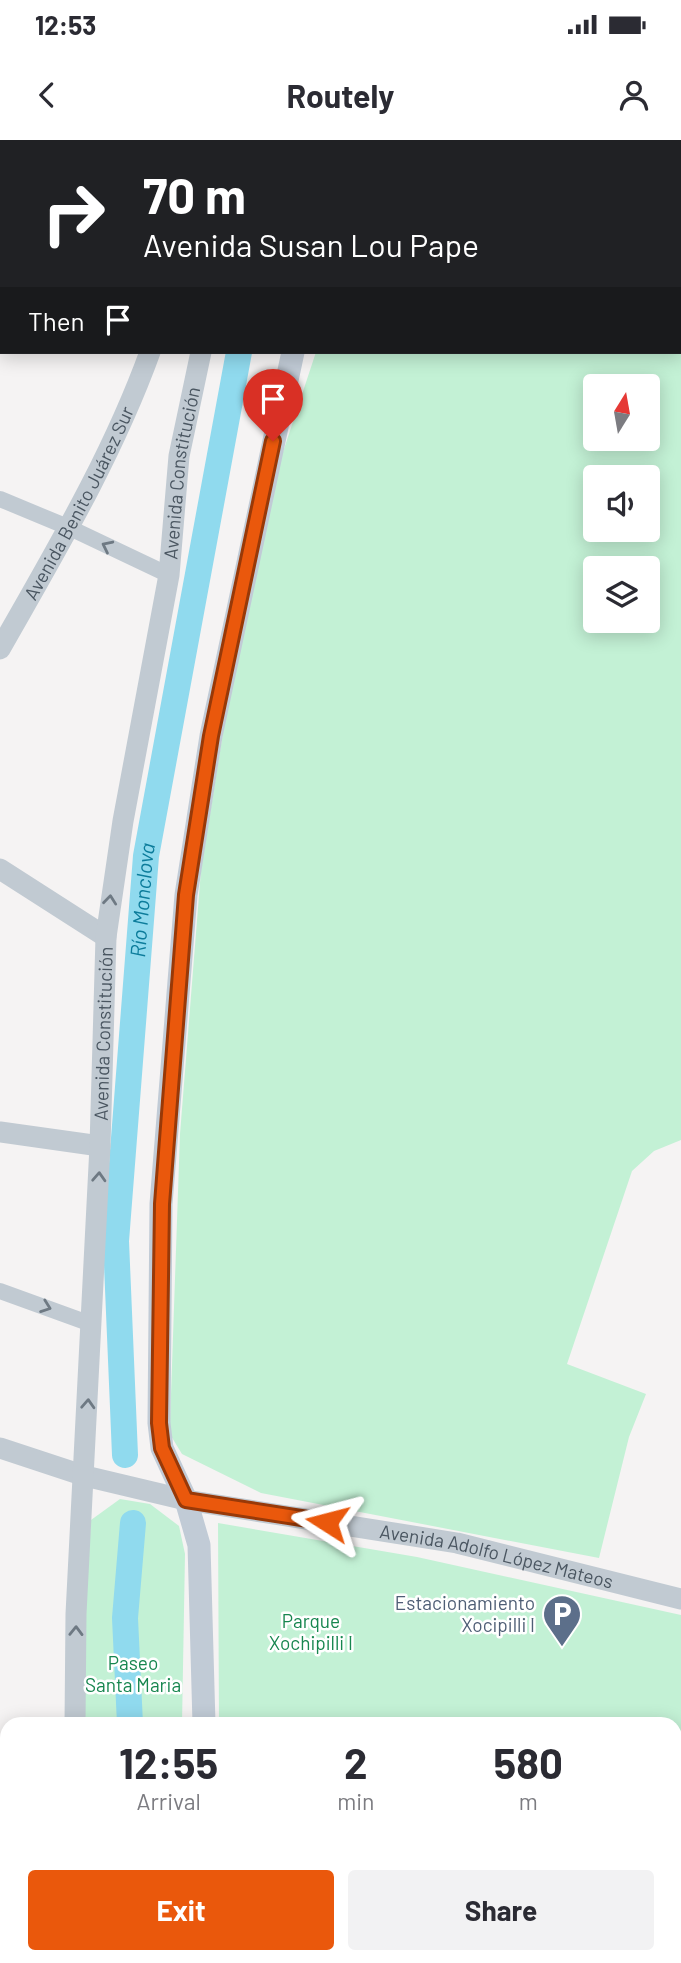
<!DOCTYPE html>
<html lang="en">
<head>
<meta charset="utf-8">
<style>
	:root { --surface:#fff; --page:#f2f2f3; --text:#2b2b33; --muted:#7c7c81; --accent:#ea580c }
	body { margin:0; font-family:Barlow,sans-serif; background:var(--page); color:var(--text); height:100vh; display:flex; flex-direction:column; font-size:26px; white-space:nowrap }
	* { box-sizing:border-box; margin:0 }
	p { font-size:23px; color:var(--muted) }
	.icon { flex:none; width:38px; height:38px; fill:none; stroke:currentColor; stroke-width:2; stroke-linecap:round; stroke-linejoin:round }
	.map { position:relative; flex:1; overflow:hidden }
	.drawer { position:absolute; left:0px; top:1577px; width:682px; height:247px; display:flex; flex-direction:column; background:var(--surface); border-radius:21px 21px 0 0; box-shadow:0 4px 18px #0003 }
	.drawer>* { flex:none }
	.guide { position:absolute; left:0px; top:0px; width:682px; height:214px; box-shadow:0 4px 18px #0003; background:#202124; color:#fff; overflow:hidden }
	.needle { width:46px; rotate:11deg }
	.buttons { position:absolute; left:583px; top:234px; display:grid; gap:14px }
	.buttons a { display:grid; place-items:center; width:77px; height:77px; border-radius:7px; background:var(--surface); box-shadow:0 4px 18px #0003; font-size:35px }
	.pin { position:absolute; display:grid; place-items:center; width:60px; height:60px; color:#fff; margin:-72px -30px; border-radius:50% 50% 50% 0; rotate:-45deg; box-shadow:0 0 7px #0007 }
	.pin .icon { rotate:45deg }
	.me { position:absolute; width:77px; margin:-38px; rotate:279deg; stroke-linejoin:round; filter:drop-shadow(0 0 5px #0008) }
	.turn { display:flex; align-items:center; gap:24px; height:147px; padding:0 28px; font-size:32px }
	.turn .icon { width:91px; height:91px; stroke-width:2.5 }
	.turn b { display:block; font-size:49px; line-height:60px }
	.then { display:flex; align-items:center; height:66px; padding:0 28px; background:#0003; gap:14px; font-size:26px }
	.eta { display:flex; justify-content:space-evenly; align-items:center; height:119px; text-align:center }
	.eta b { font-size:42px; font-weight:700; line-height:49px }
	.action { display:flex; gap:14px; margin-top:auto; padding:14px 28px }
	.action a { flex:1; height:80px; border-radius:7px; background:var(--accent); color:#fff; font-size:28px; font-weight:700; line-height:80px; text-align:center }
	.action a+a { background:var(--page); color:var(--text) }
	.status { display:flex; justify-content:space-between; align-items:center; height:49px; padding:0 35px; background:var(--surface); direction:ltr }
	.status svg { height:19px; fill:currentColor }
	header { display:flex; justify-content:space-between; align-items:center; height:91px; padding:0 28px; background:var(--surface); font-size:32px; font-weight:700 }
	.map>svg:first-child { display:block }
	.green { fill:#c3f1d5; fill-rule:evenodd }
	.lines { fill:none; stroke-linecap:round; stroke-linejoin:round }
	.stream { stroke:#90daee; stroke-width:4.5 }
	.river { stroke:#90daee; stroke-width:26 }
	.minor { stroke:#c1cad2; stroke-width:16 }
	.tertiary { stroke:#c1cad2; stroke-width:21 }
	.secondary { stroke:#c1cbd6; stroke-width:23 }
	.oneway { stroke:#6e7983 }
	.route-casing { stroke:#983908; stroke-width:18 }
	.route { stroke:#ea580c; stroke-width:12 }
	.labels { text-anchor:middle; stroke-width:5; stroke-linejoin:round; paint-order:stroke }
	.street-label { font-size:19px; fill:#4a5661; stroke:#fff }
	.service-label { font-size:19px; fill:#4e5e75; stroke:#fff; text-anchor:end }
	.park-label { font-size:19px; fill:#17864f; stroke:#fff }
	.water-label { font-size:21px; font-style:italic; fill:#0c7c9b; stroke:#fff }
</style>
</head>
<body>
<div class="status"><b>12:53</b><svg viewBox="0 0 49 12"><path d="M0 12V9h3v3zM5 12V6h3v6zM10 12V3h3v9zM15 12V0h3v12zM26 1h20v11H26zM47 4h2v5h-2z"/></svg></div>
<header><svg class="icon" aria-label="back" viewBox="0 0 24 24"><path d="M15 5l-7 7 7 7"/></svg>Routely<svg class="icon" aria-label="person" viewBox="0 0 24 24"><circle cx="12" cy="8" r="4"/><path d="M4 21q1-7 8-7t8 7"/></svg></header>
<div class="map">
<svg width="681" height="1823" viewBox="0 0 681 1823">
	<rect width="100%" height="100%" fill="#f5f3f3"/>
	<!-- green -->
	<g class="green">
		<path d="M681 30V1000L654 1011 632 1031 567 1224 646 1254 629 1297 599 1418 261 1353 182 1314 171 1296 170 1283 180 994 201 730 225 580 279 324 316 212H681ZM595 247H648V299H595ZM595 338H648V390H595ZM595 429H648V481H595Z"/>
		<path d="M120 1359 150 1364 179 1386 185 1414 182 1584H82L84 1488 91 1380Z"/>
		<path d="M218 1383 417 1417 681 1475V1823H220V1816H676V1584H219Z"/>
		<rect x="86" y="1817" width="97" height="6"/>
	</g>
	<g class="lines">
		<!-- stream -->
		<path class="stream" d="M310 1816 311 1823"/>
		<!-- river -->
		<g class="river">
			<path d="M288 2V0"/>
			<path id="s1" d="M125 1315 116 1101 146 716 239 212"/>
			<path d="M130 1584 125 1478 133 1383"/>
			<path d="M142 1816 143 1823"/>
		</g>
		<!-- minor -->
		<g class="minor">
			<path d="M501 2V0"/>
			<path d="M640 2 641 0"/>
			<path d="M0 359 70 388 169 435"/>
			<path d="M0 1151 91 1184"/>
			<path d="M0 1625 7 1627"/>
		</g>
		<!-- tertiary -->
		<g class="tertiary">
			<path d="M226 2 227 0"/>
			<path d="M262 2V0"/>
			<path d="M0 83 2 84"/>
			<path id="s2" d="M0 509C55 412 112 317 150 212"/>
			<path d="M0 729 106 797"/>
			<path d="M0 992 100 1006"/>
			<path id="s3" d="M0 1308 85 1336 186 1360 457 1403 681 1459"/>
			<path id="s4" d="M75 1584 76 1474 100 1006 106 797 123 681 169 435 179 316 201 212"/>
			<path d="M79 1816V1823"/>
		</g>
		<!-- secondary -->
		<g class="secondary">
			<path d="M341 2 342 0"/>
			<path d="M204 1584 199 1405 186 1360 162 1308 159 1283 161 1064 186 755 211 596 293 212"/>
			<path d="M206 1816V1823"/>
		</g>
	</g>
	<!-- one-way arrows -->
	<defs><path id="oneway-chevron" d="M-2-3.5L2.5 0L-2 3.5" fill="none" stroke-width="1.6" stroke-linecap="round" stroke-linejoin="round" transform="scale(1.75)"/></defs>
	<g class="oneway">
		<use href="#oneway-chevron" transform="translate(107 406) rotate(-154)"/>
		<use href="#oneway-chevron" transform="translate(110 760) rotate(-84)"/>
		<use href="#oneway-chevron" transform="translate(99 1037) rotate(-87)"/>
		<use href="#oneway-chevron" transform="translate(46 1167) rotate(20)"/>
		<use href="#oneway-chevron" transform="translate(88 1264) rotate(-87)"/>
		<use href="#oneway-chevron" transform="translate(76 1491) rotate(-89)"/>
	</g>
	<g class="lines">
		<defs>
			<path id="route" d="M273 301 211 596 186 755 162 1064 159 1283 162 1308 186 1360 327 1382"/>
		</defs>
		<!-- route casing -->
		<use href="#route" class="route-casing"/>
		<!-- route -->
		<use href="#route" class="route"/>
	</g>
	<!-- icons -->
	<defs>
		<symbol id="parking-pin" viewBox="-11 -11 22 30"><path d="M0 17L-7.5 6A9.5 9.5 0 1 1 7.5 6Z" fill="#5c6f8a" stroke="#fff"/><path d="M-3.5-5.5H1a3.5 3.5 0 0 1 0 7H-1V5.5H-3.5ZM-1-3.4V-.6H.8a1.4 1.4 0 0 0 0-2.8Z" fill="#fff"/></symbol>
	</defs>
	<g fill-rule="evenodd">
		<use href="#parking-pin" x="540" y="1452" width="44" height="60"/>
	</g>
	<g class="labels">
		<!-- street labels -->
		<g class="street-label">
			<text dy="7" stroke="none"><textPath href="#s4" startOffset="1258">Avenida Constitución</textPath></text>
			<text dy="7" stroke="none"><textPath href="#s2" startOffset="166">Avenida Benito Juárez Sur</textPath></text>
			<text dy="7" stroke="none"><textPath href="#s4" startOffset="691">Avenida Constitución</textPath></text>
			<text dy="7" stroke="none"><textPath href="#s3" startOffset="509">Avenida Adolfo López Mateos</textPath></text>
		</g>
		<!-- service labels -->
		<g class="service-label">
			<text x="535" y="1470">Estacionamiento<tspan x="535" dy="22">Xocipilli I</tspan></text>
		</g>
		<!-- park labels -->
		<g class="park-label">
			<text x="311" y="1488">Parque<tspan x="311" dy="22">Xochipilli I</tspan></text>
			<text x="133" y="1530">Paseo<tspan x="133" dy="22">Santa Maria</tspan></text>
		</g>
		<!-- water labels -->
		<g class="water-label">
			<text dy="7" stroke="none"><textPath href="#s1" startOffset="556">Río Monclova</textPath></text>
		</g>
	</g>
</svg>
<div class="buttons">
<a><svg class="needle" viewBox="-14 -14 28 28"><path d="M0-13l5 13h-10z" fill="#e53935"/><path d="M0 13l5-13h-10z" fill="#7c7c81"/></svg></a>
<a><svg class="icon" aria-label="sound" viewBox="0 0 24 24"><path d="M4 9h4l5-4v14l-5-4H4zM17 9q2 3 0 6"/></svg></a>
<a><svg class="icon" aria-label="layers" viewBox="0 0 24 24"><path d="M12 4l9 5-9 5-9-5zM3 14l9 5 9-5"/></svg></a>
</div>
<div class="pin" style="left:273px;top:301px;background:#d93025"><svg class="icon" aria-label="arrive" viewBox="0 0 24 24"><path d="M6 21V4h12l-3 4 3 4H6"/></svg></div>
<svg class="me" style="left:327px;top:1382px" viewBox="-20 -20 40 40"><path d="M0-17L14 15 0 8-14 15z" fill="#ea580c" stroke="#fff" stroke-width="4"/></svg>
<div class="guide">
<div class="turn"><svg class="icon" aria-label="right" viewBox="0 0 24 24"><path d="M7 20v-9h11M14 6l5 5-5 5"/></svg><div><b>70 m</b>Avenida Susan Lou Pape</div></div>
<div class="then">Then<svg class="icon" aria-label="arrive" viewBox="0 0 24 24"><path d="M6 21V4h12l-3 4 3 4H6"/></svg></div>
</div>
<section class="drawer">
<div class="eta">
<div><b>12:55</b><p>Arrival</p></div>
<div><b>2</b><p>min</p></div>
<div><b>580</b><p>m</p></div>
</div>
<div class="action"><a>Exit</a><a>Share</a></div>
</section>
</div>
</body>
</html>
